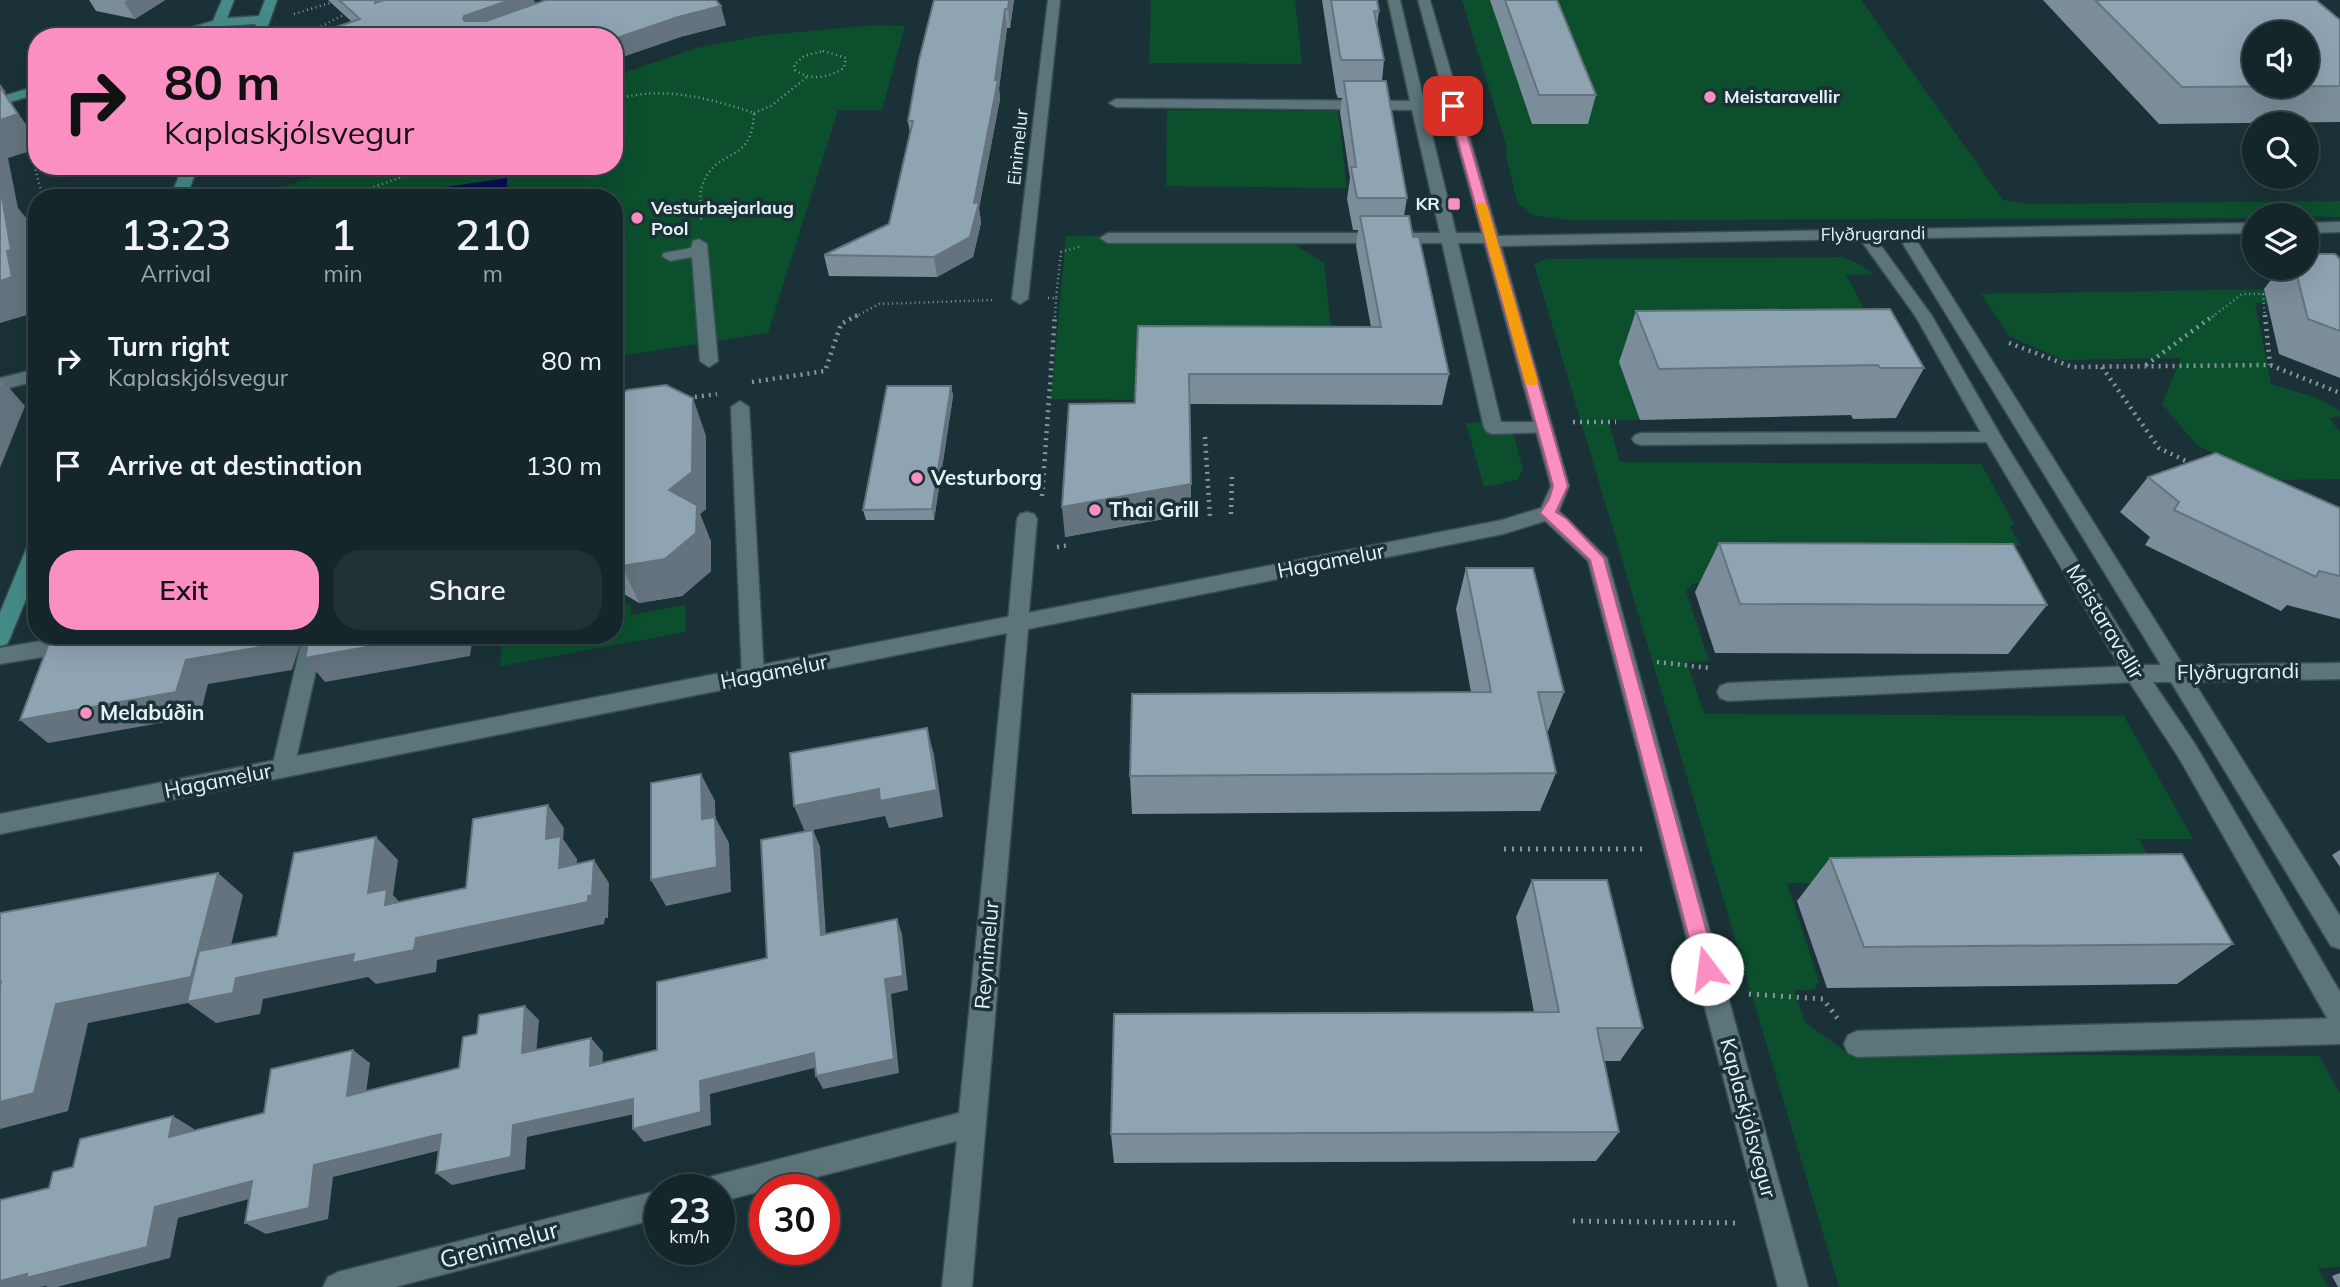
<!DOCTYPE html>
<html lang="en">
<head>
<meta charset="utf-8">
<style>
	:root { --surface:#142629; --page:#213235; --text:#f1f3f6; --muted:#9da5a8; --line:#334346; --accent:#fc8fc2 }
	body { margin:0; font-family:Mulish,sans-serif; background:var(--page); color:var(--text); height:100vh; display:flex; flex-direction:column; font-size:26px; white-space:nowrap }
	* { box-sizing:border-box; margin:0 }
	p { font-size:23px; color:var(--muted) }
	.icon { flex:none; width:38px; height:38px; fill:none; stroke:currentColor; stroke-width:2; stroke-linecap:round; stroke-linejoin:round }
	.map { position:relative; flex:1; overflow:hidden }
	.sheet { position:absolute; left:28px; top:189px; width:595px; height:455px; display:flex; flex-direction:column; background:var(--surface); border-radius:28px; box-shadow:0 7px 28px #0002,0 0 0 2px var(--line) }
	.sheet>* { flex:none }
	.guide { position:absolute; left:28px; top:28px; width:595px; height:147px; border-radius:28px; box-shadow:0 7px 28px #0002,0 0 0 2px var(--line); background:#fc8fc2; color:#111; overflow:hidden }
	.buttons { position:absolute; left:2242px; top:21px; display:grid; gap:14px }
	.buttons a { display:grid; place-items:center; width:77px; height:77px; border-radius:50%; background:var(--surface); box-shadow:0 7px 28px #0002,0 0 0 2px var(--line); font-size:35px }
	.speed { position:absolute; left:644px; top:1174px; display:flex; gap:14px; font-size:35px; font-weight:700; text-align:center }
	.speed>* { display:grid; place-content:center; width:91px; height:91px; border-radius:50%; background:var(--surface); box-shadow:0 7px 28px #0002,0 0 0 2px var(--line); line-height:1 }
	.speed small { font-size:18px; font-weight:400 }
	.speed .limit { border:10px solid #d22; background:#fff; color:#111 }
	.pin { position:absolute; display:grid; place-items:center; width:60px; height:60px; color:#fff; margin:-30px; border-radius:14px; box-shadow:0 4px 10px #0006 }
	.me { position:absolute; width:77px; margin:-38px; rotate:345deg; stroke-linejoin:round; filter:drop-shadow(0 0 5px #0008) }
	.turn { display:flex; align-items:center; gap:24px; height:147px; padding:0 21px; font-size:32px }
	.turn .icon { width:91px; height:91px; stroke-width:2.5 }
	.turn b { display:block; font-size:49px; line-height:60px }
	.eta { display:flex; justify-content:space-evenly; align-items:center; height:119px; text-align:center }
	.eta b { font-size:42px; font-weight:600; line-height:49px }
	.cta { display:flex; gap:14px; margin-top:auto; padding:14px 21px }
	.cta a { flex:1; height:80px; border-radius:28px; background:var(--accent); color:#111; font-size:28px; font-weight:600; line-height:80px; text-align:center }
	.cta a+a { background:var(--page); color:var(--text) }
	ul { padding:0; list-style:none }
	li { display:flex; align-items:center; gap:21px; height:105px; padding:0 21px }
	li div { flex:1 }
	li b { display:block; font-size:26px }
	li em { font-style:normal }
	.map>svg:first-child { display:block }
	.green { fill:#0b4f2d }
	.water { fill:#070e53 }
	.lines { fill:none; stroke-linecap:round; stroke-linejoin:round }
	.lane-casing { stroke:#384e53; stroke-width:3 }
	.street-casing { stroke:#384e53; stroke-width:3 }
	.secondary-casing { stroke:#384e53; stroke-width:3 }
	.path-far2 { stroke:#85979b; stroke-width:2.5; stroke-dasharray:1 3.5; stroke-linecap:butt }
	.path-far1 { stroke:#85979b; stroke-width:4.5; stroke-dasharray:2 5; stroke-linecap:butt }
	.path { stroke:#85979b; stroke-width:5; stroke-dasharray:2 6; stroke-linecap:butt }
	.lane { fill:#5b757a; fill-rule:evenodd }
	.street { fill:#5b757a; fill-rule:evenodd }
	.secondary { fill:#468b89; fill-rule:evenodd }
	.wall { fill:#7b8d9a }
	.shaded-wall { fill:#64737d }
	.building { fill:#8fa4b3; stroke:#64737d; stroke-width:2; fill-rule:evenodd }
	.route { fill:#fc8fc2; stroke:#a45d7e; stroke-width:2 }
	.slow { fill:#f59e0b }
	.poi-dot { fill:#fc8fc2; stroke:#1a3237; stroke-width:2.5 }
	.labels { text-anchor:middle; stroke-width:7; stroke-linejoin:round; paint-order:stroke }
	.far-poi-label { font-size:18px; font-weight:bold; fill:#e5f3f6; stroke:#1a3237; text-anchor:start }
	.far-street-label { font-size:18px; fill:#e5f3f6; stroke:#1a3237 }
	.poi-label { font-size:21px; font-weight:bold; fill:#e5f3f6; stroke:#1a3237; text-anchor:start }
	.street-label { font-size:21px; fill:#e5f3f6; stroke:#1a3237 }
	.near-street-label { font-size:24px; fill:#e5f3f6; stroke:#1a3237 }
</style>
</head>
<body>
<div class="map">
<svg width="2340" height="1287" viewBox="0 0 2340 1287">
	<rect width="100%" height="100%" fill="#1a3237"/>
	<!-- green -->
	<g class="green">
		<path d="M1151 0H1295L1302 64 1149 63Z"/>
		<path d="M1462 0H1861L2003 200 2029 204 2340 201V217L2254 215V218L1569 220 1532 215 1517 202 1505 150 1507 148Z"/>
		<path d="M874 25 905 26 882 110H838L768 333 614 357V198H272L274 190 346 166H614V76L697 48 758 36Z"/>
		<path d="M1167 110 1338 111 1347 188 1166 186Z"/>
		<path d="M1066 236 1284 238 1324 263 1333 346 1148 400 1051 399Z"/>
		<path d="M1842 257 1859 264 1873 274 1846 275 1898 372 1900 389 1620 362 1640 420H1608L1620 462 1981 464 2015 525H2009L2021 546H1983L2002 584 1694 583 1686 591 1709 661 1687 662 1704 714 2124 716 2193 839H2139L2163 884 1787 883 1819 982 1814 990H1794L1805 1022 1849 1054 2319 1056 2340 1093V1267L2318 1268 2328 1287H1839L1534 264 1546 259Z"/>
		<path d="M2340 288 2326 306 2255 303 2271 384 2317 398 2340 411V416L2329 418 2340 432V479L2270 480 2197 445 2162 404 2181 358 2063 360 2009 336 1981 294Z"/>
		<path d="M1510 421 1523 470 1517 480 1484 487 1466 423Z"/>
		<path d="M614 600 631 604V615L685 605 686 632 500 666 503 635H614Z"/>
	</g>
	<!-- water -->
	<path class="water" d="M507 178V198H445L446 187Z"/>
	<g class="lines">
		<defs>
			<g id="lane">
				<path d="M1388 0H1400L1424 102H1453L1460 106 1453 110H1426L1456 233H1491L1499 238 1491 243H1458L1501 422H1544L1550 424 1553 428 1550 432 1493 434 1487 432 1484 428 1442 243H1108L1100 238 1108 233H1440L1412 110 1116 107 1109 103 1116 99 1410 101Z"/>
				<path d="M699 239 707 244 718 361 709 367 700 361 692 257 670 261 662 256 664 253 691 248 693 241Z"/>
				<path d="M740 401 749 407 764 676 761 682 753 684 745 682 742 676 731 407Z"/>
				<path d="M1993 432 1999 434 2002 438 1999 442 1641 445 1635 443 1632 439 1635 435 1641 433Z"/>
				<path d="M1027 512 1034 514 1037 519 1028 623 1025 629 1018 631 1011 629 1008 623 1017 519 1020 514Z"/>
				<path d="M75 635H135L132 641 125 643 0 664V648Z"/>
				<path d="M303 635H324L294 768 291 775 283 777 275 775 272 768Z"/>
				<path d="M2136 666 2144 668 2147 674 2144 680 2136 682 1728 701 1720 698 1717 692 1720 686 1728 683Z"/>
				<path d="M2340 1018V1044L1857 1057 1848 1053 1844 1044 1848 1035 1857 1031Z"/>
			</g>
			<g id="street">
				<path d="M1048 0H1060L1028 299 1020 304 1012 299Z"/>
				<path d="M1418 0H1430L1498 236 2254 223V233L1915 238 2183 665 2340 663V679L2194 682 2340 916V949L2331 946 2171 682H2153L2195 744 2340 992V1028L2331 1025 2179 758 2128 680 1984 438 1916 317 1860 239 1501 246 1569 486 1559 511 1607 558 1808 1287H1778L1588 561 1545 521 1503 534 1028 629 972 1287H942L957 1141 719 1202V1190H699L703 1180 713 1176 959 1113 1007 633 0 834V814L1502 520 1541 508 1551 486ZM1876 239H1900L2161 665H2142L2002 438 1932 316Z"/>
				<path d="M2340 222V232L2306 233V223Z"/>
				<path d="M37 369V381L0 390V378Z"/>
				<path d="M660 1190V1218L395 1287H323L328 1277 338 1272Z"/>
			</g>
			<g id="secondary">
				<path d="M222 0H234L227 18 259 16 265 0H277L264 37H251L256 24 224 26 219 37H209V29L181 37H159L213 21Z"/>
				<path d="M37 86V94L0 105V97Z"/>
				<path d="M183 166H198L186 198H170Z"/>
				<path d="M37 540V572L10 638 7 644 0 646V613L27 547 30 542Z"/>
			</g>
		</defs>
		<!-- lane casing -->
		<use href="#lane" class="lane-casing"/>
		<!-- street casing -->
		<use href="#street" class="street-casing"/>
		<!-- secondary casing -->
		<use href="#secondary" class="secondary-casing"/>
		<!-- path-far2 -->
		<g class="path-far2">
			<path d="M294 14 340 0"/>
			<path d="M301 37 349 12"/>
			<path d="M823 51 846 58 844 68C828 78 811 81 795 70L794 65 804 56Z"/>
			<path d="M614 100C661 85 709 98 754 113 752 165 720 146 704 181 698 193 701 208 701 220"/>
			<path d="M754 113 771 106 807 77"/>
			<path d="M42 166 35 168 43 198"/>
			<path d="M245 194 295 192 303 198"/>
			<path d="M344 198 431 166"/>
			<path d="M2263 294 2265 317"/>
			<path d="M1048 298H1056L1061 252 1082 246"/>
			<path d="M855 317 879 304 994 300"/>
			<path d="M1055 317 1056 298"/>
			<path d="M2212 317 2242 294H2271"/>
		</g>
		<!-- path-far1 -->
		<g class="path-far1">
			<path d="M2265 315 2270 365"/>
			<path d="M2009 343 2072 367 2270 365 2340 393"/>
			<path d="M2146 365 2214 315"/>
			<path d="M2102 367 2159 448 2194 465"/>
			<path d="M752 382 825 371 841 324 858 315"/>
			<path d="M688 398 717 394"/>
			<path d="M1573 422H1616"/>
			<path d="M1205 437 1210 518"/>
			<path d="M1042 496 1055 315"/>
			<path d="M1231 514 1232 474"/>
			<path d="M1057 547 1070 545"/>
			<path d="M1657 662 1710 668"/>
		</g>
		<!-- path -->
		<g class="path">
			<path d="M1504 849H1643"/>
			<path d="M1749 994 1823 999 1838 1019"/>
			<path d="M1573 1221 1740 1223"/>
		</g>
		<!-- lane -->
		<use href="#lane" class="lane"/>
		<!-- street -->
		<use href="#street" class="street"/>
		<!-- secondary -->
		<use href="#secondary" class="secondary"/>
	</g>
	<!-- wall -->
	<g class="wall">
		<path d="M89 0H165L135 19 96 11Z"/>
		<path d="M328 0H534L535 4 726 25 684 36 352 22Z"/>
		<path d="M1014 0 1010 28H1007L999 88 1000 99 979 208 981 223 973 257 937 277 829 276 824 255 889 224 910 133 908 121Z"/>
		<path d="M1322 0H1377L1379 11 1377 26 1384 60 1382 81 1407 198 1404 216 1413 237 1449 374 1442 405 1189 404 1191 514 1065 537 1135 403 1138 326 1371 327 1356 246 1358 230H1353L1347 199 1350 178 1340 112 1342 98H1338L1336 93Z"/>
		<path d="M1490 0H1557L1596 95 1588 124H1532Z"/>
		<path d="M2043 0H2316L2340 20V122L2159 124Z"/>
		<path d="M2340 259V378L2279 354 2264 289 2280 268H2306Z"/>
		<path d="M1636 311 1924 368 1896 418 1853 419 1851 415 1640 420 1619 362Z"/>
		<path d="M951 386 953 396 934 520H866L863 510Z"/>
		<path d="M614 400 706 436V509L700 514 711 542V571L682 596 639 603 614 588Z"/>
		<path d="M2148 477 2340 508V619L2287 605 2281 611 2145 545 2150 537 2120 512Z"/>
		<path d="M1719 543 2047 605 2008 654 1715 653 1695 592Z"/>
		<path d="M1466 568 1564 692 1548 731H1547L1556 773 1540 811 1132 814 1130 776 1471 692 1456 609Z"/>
		<path d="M2340 850V867L2332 855Z"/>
		<path d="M1830 858 2233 944 2177 984 1827 988 1797 901Z"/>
		<path d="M1532 880 1643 1028 1620 1061H1604L1619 1132 1596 1161 1114 1163 1111 1134 1534 1012 1516 917Z"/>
		<path d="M2340 1273V1287H2338L2332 1276Z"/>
	</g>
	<!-- shaded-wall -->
	<g class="shaded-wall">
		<path d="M128 0H165L135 19 124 2Z"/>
		<path d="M510 0H534L537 12 472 35 463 19 464 16Z"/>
		<path d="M1009 0H1014L1010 28 1008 9Z"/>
		<path d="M721 6 726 25 684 36 614 60V39L678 17Z"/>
		<path d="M1005 9 1007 28 999 88 1000 99 979 208 981 223 973 257 937 277 934 257 974 203 995 80Z"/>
		<path d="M0 84 6 92 4 93 37 140V149L8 158 18 208 27 219 37 275V285L34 286 37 299V312L0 323V281L7 251 0 191Z"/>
		<path d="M4 382 25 406 0 468V391Z"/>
		<path d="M951 386 953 396 934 520 932 509Z"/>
		<path d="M693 398 706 436V509L700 514 711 542V571L682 596 639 603 622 566 669 490Z"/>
		<path d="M1191 484V514L1065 537 1062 507Z"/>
		<path d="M275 635H302L309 639 434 635H473L470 656 325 682 305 658 313 656 301 641 292 670 208 684 200 716 48 743 20 720 186 660Z"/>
		<path d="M927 728 934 755 943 817 889 828 885 816 813 830 820 846 827 950 821 935 805 832 794 806Z"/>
		<path d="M701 774 715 801 716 846 702 819Z"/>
		<path d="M548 805 564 828 563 839 577 859 576 891 559 868 546 839Z"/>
		<path d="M715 817 729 843 731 892 666 906 651 880Z"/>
		<path d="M376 837 398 860 393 895 409 912 407 927 368 893Z"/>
		<path d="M594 860 609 883 608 918H605L604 924 437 960 436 972 376 984 368 977 263 999 260 1014 216 1023 188 1003 88 1023 68 1111 0 1129V1102L56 1004 218 873 243 895 219 996 236 978 416 938 588 896Z"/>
		<path d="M897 919 902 934 908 990 891 994 899 1073 823 1089 816 1076 885 979Z"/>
		<path d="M525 1006 539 1020 535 1067 522 1053Z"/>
		<path d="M591 1038 603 1052 602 1079 590 1066Z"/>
		<path d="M353 1050 370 1063 364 1109 347 1096Z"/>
		<path d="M814 1053 822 1066 710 1094 711 1125 644 1142 633 1129 700 1081Z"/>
		<path d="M633 1099 644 1112 527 1137 525 1169 452 1185 436 1173 513 1125Z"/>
		<path d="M173 1116 194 1129 191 1149 169 1137Z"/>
		<path d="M441 1134 457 1146 333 1177 328 1219 266 1234 245 1223 314 1165Z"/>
		<path d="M252 1181 272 1193 178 1218 170 1258 57 1287H48L45 1286 40 1287H0V1281L27 1274 155 1207Z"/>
	</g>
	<!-- building -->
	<g class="building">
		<path d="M339 0H376L375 3 384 0H510L464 16 463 19 465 21H486L546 0H716L721 6 678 17 614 39V37H306L360 19Z"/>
		<path d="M934 0H1009L1008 9H1005L995 80H998L974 203 979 202 970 237 934 257 824 255 889 224 913 121H908L919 60Z"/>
		<path d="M1331 0H1377L1379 11H1374L1384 60H1342L1340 56Z"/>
		<path d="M1505 0H1557L1596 95H1539Z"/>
		<path d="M2095 0H2316L2340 20V86L2182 87ZM2254 33H2306V86H2254Z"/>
		<path d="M1344 81H1386L1407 198H1357L1351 167H1356Z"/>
		<path d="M0 87 18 114 0 120Z"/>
		<path d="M0 185 11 250 7 251 12 277 0 281Z"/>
		<path d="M1360 216H1409L1413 237H1419L1449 374H1189L1191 484 1062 507 1069 404 1135 403 1138 326 1381 327Z"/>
		<path d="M2306 254H2335L2340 259V331L2308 319 2295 268H2306Z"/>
		<path d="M1890 309 1924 368H1880L1878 365 1659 369 1636 311Z"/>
		<path d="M4 382 0 391V383Z"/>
		<path d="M666 385 693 398 692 472 669 490 697 505 696 533 665 559 622 566 614 562V400L627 390Z"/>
		<path d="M887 386H951L932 509 863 510Z"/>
		<path d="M2216 453 2340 508V576L2319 571 2316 577 2174 510 2179 502 2148 477Z"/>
		<path d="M1719 543 2013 544 2047 605 1740 604Z"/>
		<path d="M1466 568H1533L1564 692H1538L1556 773 1130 776 1132 694 1491 692Z"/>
		<path d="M52 635H275L272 645 186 660 176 692 20 720Z"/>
		<path d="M301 635H434L305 658 309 639 300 641Z"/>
		<path d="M927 728 937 790 880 801 879 789 794 806 790 753Z"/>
		<path d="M701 774 702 819 715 817 717 867 651 880V783Z"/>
		<path d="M548 805 546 839 561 836 559 868 594 860 592 895 588 896V902L416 938 414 950 352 963 354 954 236 978 233 993 187 1002 199 951 277 936 294 853 376 837 368 893 387 889 385 905 466 888 473 819Z"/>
		<path d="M813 830 821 935 897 919 903 976 885 979 894 1059 816 1076 814 1053 700 1081 701 1112 633 1129V1099L513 1125 511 1157 436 1173 441 1134 314 1165 309 1208 245 1223 252 1181 155 1207 147 1247 26 1278 27 1274 0 1281V1200L49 1188 53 1172 73 1167 80 1139 173 1116 169 1137 264 1113 271 1069 353 1050 347 1096 459 1068 463 1037 477 1034 479 1015 525 1006 522 1053 591 1038 590 1066 657 1050V982L767 958 761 840Z"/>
		<path d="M2182 854 2233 944 1864 947 1830 858Z"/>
		<path d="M218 873 191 977 56 1004 34 1093 0 1102V985L1 982H0V913Z"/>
		<path d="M1532 880H1607L1643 1028H1597L1619 1132 1111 1134 1114 1014 1559 1012Z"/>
	</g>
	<!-- route -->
	<path class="route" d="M1453 102 1459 106 1568 486 1556 512 1567 519 1604 558 1717 969 1714 975 1707 978 1700 975 1697 969 1590 560 1540 513 1549 499 1553 486 1448 106Z"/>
	<!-- slow -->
	<path class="slow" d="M1481 202 1487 205 1538 382 1536 385H1527L1525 382 1476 205Z"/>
	<!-- markers -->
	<g class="poi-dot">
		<circle cx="1710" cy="97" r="7"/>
		<rect x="1447" y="197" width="14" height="14" rx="3.5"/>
		<circle cx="637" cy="218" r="7"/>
		<circle cx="917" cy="478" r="7"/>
		<circle cx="1095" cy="510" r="7"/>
		<circle cx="86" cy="713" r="7"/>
	</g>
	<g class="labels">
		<!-- far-poi labels -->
		<g class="far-poi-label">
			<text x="1724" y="103">Meistaravellir</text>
			<text x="1440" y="210" text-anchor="end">KR</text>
			<text x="651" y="214">Vesturbæjarlaug<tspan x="651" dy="21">Pool</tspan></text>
		</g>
		<!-- far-street labels -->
		<g class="far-street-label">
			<text transform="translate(1018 147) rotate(-84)" y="6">Einimelur</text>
			<text transform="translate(1873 234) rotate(-1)" y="6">Flyðrugrandi</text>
		</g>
		<!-- poi labels -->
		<g class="poi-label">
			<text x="931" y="485">Vesturborg</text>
			<text x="1109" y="517">Thai Grill</text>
			<text x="100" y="720">Melabúðin</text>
		</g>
		<!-- street labels -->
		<g class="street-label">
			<text transform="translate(1331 561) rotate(-11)" y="7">Hagamelur</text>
			<text transform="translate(2105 622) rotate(59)" y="7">Meistaravellir</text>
			<text transform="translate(774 672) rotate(-11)" y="7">Hagamelur</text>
			<text transform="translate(2238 672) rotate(-1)" y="7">Flyðrugrandi</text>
			<text transform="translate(218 781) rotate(-11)" y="7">Hagamelur</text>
			<text transform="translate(987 955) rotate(-85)" y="7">Reynimelur</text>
			<text transform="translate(1748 1118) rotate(75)" y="7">Kaplaskjólsvegur</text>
		</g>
		<!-- near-street labels -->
		<g class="near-street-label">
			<text transform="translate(499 1245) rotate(-15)" y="8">Grenimelur</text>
		</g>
	</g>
</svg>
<div class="buttons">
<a><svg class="icon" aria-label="sound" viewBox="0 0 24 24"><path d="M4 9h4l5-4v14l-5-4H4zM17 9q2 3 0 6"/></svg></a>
<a><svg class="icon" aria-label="search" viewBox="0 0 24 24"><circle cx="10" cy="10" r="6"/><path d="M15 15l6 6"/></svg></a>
<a><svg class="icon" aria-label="layers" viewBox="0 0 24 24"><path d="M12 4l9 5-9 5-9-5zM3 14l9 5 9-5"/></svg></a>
</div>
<div class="speed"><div>23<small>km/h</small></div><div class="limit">30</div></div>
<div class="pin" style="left:1453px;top:106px;background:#d93025"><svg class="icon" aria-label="arrive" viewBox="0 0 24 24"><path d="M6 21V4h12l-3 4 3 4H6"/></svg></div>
<svg class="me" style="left:1707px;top:969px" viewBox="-20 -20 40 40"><circle r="19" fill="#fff"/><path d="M0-13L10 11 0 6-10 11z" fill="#fc8fc2"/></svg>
<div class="guide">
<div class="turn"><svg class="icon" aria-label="right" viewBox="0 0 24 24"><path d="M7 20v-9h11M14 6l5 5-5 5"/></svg><div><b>80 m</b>Kaplaskjólsvegur</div></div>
</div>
<section class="sheet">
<div class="eta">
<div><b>13:23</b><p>Arrival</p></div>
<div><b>1</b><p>min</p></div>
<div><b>210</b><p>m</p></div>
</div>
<ul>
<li><svg class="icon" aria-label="right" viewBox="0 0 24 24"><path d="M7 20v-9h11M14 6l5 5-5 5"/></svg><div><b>Turn right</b><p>Kaplaskjólsvegur</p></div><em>80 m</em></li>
<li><svg class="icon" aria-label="arrive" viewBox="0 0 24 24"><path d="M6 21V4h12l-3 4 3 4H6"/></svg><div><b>Arrive at destination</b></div><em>130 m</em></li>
</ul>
<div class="cta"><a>Exit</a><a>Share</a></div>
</section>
</div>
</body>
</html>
